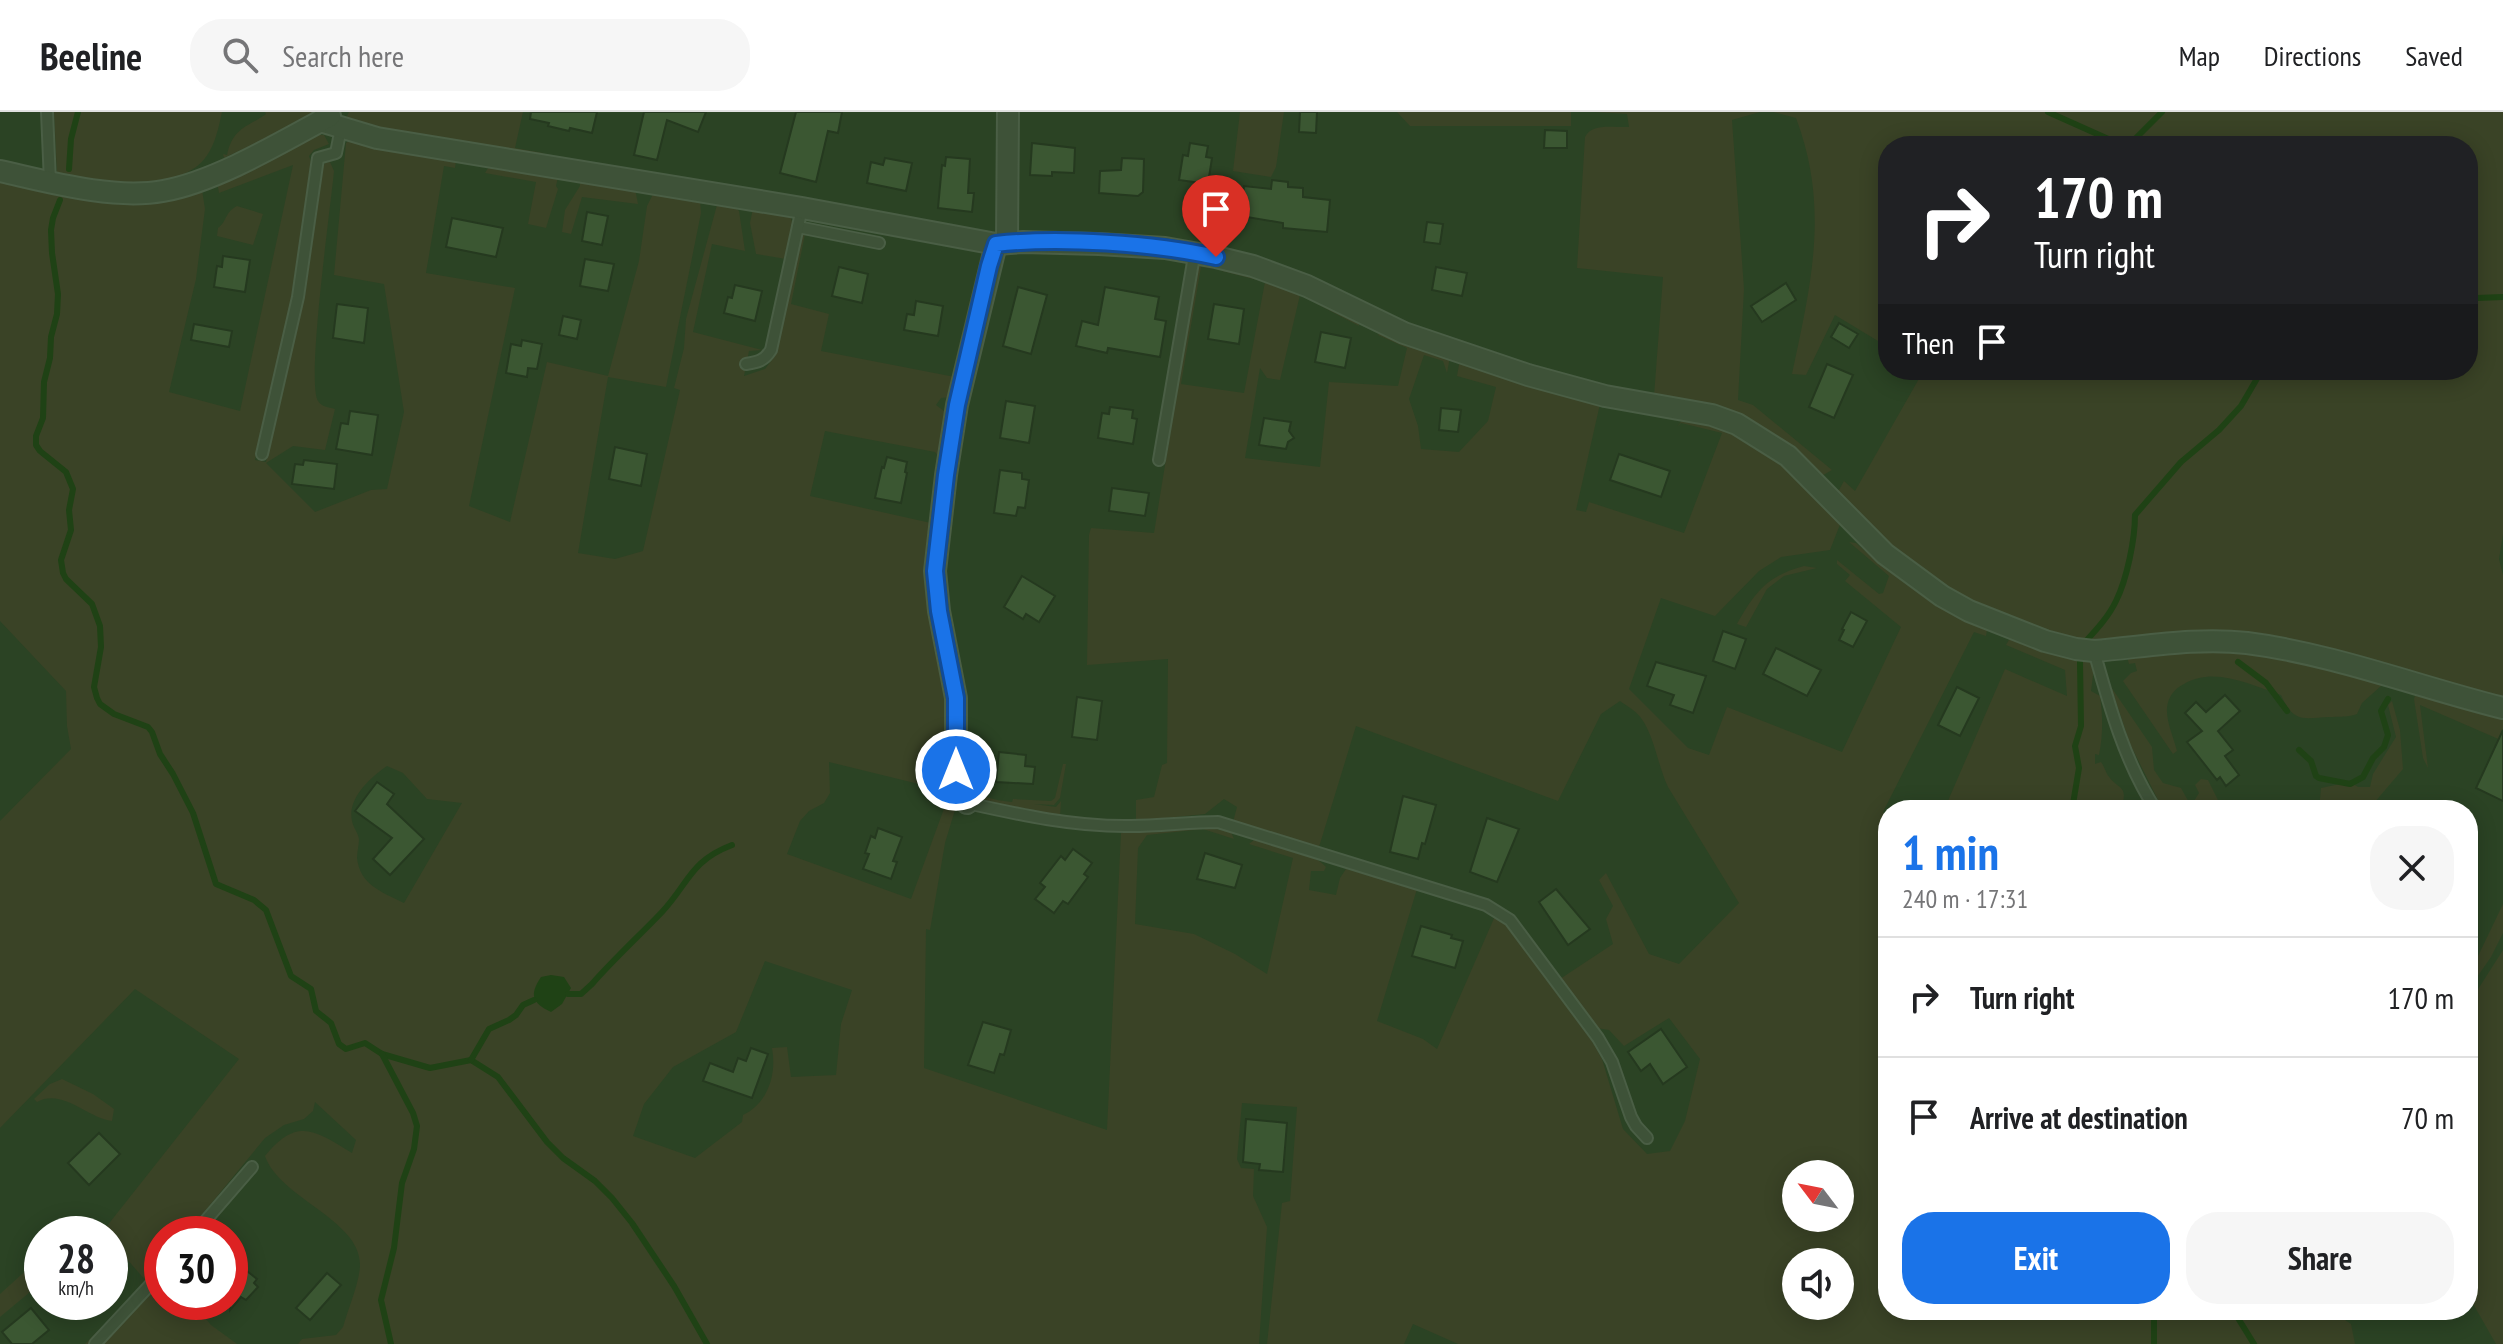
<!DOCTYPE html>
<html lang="en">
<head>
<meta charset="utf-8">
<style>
	:root { --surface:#fff; --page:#f6f6f6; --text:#202124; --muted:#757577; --line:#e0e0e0; --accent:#1a73e8 }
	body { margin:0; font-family:"PT Sans Narrow",sans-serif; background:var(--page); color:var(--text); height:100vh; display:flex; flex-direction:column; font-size:30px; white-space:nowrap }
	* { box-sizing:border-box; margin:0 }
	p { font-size:26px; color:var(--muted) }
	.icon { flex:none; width:44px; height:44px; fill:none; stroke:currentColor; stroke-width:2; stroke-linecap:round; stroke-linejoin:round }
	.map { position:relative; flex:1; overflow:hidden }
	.panel { position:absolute; left:1878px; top:688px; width:600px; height:520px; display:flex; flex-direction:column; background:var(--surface); border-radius:32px; box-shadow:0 4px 20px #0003 }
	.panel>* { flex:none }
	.top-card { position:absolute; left:1878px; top:24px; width:600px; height:244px; border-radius:32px; box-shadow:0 4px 20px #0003; background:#202124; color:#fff; overflow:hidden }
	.needle { width:52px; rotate:302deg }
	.fabs { position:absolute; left:1782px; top:1048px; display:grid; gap:16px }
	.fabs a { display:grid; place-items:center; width:72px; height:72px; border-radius:50%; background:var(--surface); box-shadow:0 4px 20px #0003; font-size:40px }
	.speed { position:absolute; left:24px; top:1104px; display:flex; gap:16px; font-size:40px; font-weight:700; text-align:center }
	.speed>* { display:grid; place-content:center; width:104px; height:104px; border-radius:50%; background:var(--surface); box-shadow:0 4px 20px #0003; line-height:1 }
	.speed small { font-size:20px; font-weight:400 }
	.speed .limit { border:12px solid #d22; background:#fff; color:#111 }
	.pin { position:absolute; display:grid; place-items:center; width:68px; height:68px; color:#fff; margin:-82px -34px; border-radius:50% 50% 50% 0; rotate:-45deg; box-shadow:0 0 8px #0007 }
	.pin .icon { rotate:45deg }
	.me { position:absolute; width:88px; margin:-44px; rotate:0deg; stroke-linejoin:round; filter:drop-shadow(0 0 6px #0008) }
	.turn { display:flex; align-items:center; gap:28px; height:168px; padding:0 24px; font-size:36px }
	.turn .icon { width:104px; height:104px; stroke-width:2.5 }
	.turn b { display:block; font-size:56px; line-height:68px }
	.then { display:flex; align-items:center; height:76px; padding:0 24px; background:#0003; gap:16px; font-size:30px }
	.round { display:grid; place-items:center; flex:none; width:84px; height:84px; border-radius:32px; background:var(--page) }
	.headline { display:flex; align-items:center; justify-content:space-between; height:136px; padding:0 24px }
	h1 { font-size:48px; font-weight:600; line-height:60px; color:var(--accent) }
	.action { display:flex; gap:16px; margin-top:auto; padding:16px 24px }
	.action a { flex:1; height:92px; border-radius:32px; background:var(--accent); color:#fff; font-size:32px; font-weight:600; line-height:92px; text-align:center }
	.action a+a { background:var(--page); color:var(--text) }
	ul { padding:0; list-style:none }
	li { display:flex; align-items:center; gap:24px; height:120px; padding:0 24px; border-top:2px solid var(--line) }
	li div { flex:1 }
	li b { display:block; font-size:30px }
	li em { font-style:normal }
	header { display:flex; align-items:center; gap:48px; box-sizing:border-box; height:112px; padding:0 40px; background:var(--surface); border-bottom:2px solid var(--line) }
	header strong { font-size:38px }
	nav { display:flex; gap:44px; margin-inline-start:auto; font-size:28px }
	.search { width:560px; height:72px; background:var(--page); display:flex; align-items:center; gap:20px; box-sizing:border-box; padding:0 28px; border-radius:32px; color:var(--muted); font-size:30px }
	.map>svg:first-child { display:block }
	.green { fill:#3a4326; fill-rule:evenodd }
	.water { fill:#1f4215 }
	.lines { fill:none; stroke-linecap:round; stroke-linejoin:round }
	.stream { stroke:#1f4215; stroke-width:6 }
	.building { fill:#3b5732; stroke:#25391f; stroke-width:2 }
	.lane-casing { stroke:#4a5e45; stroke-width:14 }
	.street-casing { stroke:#4a5e45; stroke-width:24 }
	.lane { stroke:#3e5238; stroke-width:10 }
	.street { stroke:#3e5238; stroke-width:20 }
	.route-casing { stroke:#114b97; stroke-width:20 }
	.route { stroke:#1a73e8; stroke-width:14 }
</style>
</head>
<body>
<header>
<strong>Beeline</strong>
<div class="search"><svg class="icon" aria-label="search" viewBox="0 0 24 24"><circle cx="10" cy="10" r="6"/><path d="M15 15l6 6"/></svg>Search here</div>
<nav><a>Map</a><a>Directions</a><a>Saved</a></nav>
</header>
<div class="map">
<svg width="2503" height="1232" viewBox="0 0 2503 1232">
	<rect width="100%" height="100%" fill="#2b4324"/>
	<!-- green -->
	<g class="green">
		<path d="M54 0H222C218 19 213 43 196 55 159 82 98 71 57 61Z"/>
		<path d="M265 0H322L224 46 223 42 227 43C233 16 246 16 266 2Z"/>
		<path d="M349 0H523L515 36 543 41 539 49 361 18 345 8Z"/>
		<path d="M1240 0H1284L1276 55 1271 65 1233 59Z"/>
		<path d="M1397 0H1571V14H1410Z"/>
		<path d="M1595 0H1760L1732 8 1744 177 1738 288 1753 293 1832 358 1818 366 1794 343 1654 284 1663 165 1577 156 1585 25C1592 10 1615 16 1629 15L1627 2Z"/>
		<path d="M1773 0H2503V422L2499 447 2503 463V591L2317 539 2075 531 1977 496 1907 452 1838 388 1839 378 1844 369 1855 379 1924 258H2468V34H1888V235L1835 203 1806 263 1792 262C1811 172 1830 96 1796 6Z"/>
		<path d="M313 23H324L329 32 314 38 309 44 311 50 291 190 255 348 266 350 305 182 323 55 325 51 330 50 334 59C331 93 306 270 318 289 322 295 328 295 335 297L325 338 293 334 266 351 315 400 371 378 387 377 404 300 384 172 334 163 346 31 350 28 456 49 455 56 444 54 426 161 515 176 469 394 510 410 547 250 608 264 639 149 647 94 654 80 700 88 701 101 666 275 608 265 578 441 615 447 643 439 680 278 674 276 684 236 686 207 717 93 736 96 739 99 745 139 712 132 693 220 762 238 749 239 744 264 765 257 775 244 801 125 805 122 791 192 829 202 821 239 955 265 950 285 941 286 936 293 948 302 938 354 939 345 935 340 825 319 810 384 931 411 952 590 950 656C946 666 942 671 931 675L829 650 830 681 824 691 809 699 800 709 787 742 911 787 953 672 955 698 945 731 930 818 926 817 924 956 1107 1018 1121 721 1187 715H1205L1231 720 1234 727 1203 717 1147 723 1138 736 1135 812 1194 822 1235 842 1267 862 1293 746 1249 732 1254 728C1276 734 1310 738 1326 755L1324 759H1311L1309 778 1336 783 1340 766 1346 757 1417 777 1377 909 1423 927 1437 937 1495 804 1505 811 1592 929 1602 947 1623 1017 1647 1042 1670 1039 1685 1009 1700 947 1669 906 1624 934 1609 918 1597 916 1560 867 1613 832 1606 807 1613 794 1599 768 1606 761 1649 842 1679 852 1739 791 1668 675C1658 654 1654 623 1641 606 1636 599 1627 594 1620 589L1601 602 1558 689 1356 614 1319 735 1233 710 1237 695 1224 687 1205 702 1136 709V688L1154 685 1162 653 1167 651 1168 547 1087 553 1089 423 1091 416 1154 421 1198 150 1211 149 1213 157 1201 155 1181 272 1244 281 1265 170 1222 159V155L1257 161 1358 208 1359 214 1300 183 1280 268 1267 266 1260 256 1245 346 1320 355 1329 270 1398 274 1407 236 1378 223 1383 216 1450 245 1447 261 1443 249 1424 243 1409 287 1418 314 1421 337 1459 340 1488 309 1496 275 1457 264 1460 247 1600 292 1576 398 1586 400 1589 390 1684 421 1722 321 1681 311 1677 315 1686 303 1699 305 1768 335 1841 410 1830 438 1781 445 1759 459 1715 504 1661 486 1629 577 1688 636 1709 643 1727 595 1842 640 1901 515 1845 469 1850 463 1837 452V448L1879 482 1883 481 1889 464 1849 430 1856 431 1865 439 1988 512 1986 524 1974 520 1883 700 1888 704V1198H2339V1204L2351 1212 2355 1232H1458L1413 1212 1404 1232H1267L1282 1091 1290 1089 1297 995 1242 991 1237 1047 1241 1056 1254 1057 1253 1084 1267 1115 1259 1232H298L302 1227 336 1223 343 1215C348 1197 359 1172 360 1154 362 1108 280 1087 265 1044 297 1005 314 1018 352 1041L356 1028 315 990 313 999 304 1007 284 1013 265 1026 186 1122H162C162 1130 163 1140 162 1148 159 1164 104 1217 90 1232H85L147 1170 110 1128V1122L103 1120 99 1122H67L87 1105 103 1119 239 947 135 877 0 1016V709L71 637 67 614 66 579 0 509V69L202 78 205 97 196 167 169 280 240 299 293 53 219 81 217 70ZM387 654 403 661 427 687 462 691 404 791C382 780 360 773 357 746 357 740 359 733 359 727 358 721 353 715 352 709 347 686 370 666 387 654ZM765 849 852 878 841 912 836 963 791 965 787 935 772 936C777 962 768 991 743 1003L742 1010 695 1046 633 1024 644 992 673 955 736 920ZM1796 1062H1840V1106H1796ZM1796 1150H1840V1194H1796Z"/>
		<path d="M491 51 558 65 556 74 558 77 546 116 528 112 536 70 485 61Z"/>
		<path d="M580 67 635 77 638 92 582 85 571 122 562 120 565 98 580 74Z"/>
		<path d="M237 94 263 102 253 133 217 124 218 116C227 110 224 101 237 94Z"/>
		<path d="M753 96 789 102 793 112 786 147 756 142 750 111Z"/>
		<path d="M1804 454 1817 456 1784 464 1767 477 1746 515 1737 512C1755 480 1767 464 1804 454Z"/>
		<path d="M2013 521 2090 546 2094 556 2091 579 2100 584C2103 604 2103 624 2099 643L2095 642V652L2101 650C2104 654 2105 658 2107 662 2119 680 2129 671 2121 698H1944L2005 557 2067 584 2065 558 2006 533Z"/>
		<path d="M2235 536 2381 568V574L2362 591 2357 602C2345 606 2342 604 2330 605 2303 606 2294 612 2281 583 2250 573 2215 554 2184 572 2174 577 2168 585 2167 596 2166 610 2174 626 2177 639L2173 642 2123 569 2131 561 2137 559 2135 551 2129 552 2127 545Z"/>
		<path d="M2111 575 2152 635 2154 658 2163 671 2181 676 2191 694 2199 681 2195 673 2201 667 2208 668 2223 698H2163L2130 632Z"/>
		<path d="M2416 581 2503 601V629L2420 593 2428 656 2423 646 2414 587Z"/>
		<path d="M2392 589 2400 618 2403 657 2368 698H2319L2321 676 2350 670 2358 675H2370L2373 662 2396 625 2388 593Z"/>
		<path d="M1063 652H1066L1060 686 1054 693 1034 692 1056 695 1061 689 1060 705 1029 700 975 685 961 654H967C971 684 986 687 1012 690L1013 687 1051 689 1055 686Z"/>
		<path d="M2503 792V821L2491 845 2468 878V865Z"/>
		<path d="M2503 838V1232H2496L2468 1183V893Z"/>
		<path d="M62 967 93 982 114 997 112 1009C87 1006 63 976 37 990L34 987 50 972Z"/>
		<path d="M42 1144V1170L0 1205V1182Z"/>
		<path d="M162 1170V1190H191L211 1213 237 1232H101L153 1176H156Z"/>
	</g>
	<!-- water -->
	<path class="water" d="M551 863 564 865 571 876 562 892 551 900C532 891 529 883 541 865Z"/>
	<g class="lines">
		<!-- stream -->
		<g class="stream">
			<path d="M2048 0 2124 34"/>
			<path d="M2128 34 2162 0"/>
			<path d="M69 57 71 27 78 0"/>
			<path d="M60 88 53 106 51 118 52 141 58 182 57 202 51 225 50 246 44 270 43 306 36 324V333L40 339 66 360 73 377 69 398 71 418 61 448 63 461 66 467 92 492 100 514 101 535 94 575 97 586 100 592 114 602 148 615 152 620 160 642 173 662 193 701 216 772 254 788 266 798 291 864 311 877 316 899 331 911 339 932 346 937 365 931 382 942 430 956 471 948 498 965 547 1030 563 1046 595 1069 612 1086 632 1111 674 1174 707 1232"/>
			<path d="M2468 190 2477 186 2503 185"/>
			<path d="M2086 529C2097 517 2109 504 2116 489 2127 467 2135 427 2135 403L2181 350 2219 318 2241 294 2262 258"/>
			<path d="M2238 550 2266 571 2287 599"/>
			<path d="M2299 638 2311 649 2316 664 2319 666 2350 672 2363 665 2373 646 2384 635 2388 623 2381 599 2388 587"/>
			<path d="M2072 698 2079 656 2075 634 2081 614 2080 550"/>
			<path d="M568 882H581L592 872C614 847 639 824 662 800 689 771 690 749 732 733"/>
			<path d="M382 942 413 1001 417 1014 414 1037 402 1071 394 1136 381 1188 391 1232"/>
			<path d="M471 948 489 917 509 908 516 903 523 893 534 888"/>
			<path d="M2154 1198V1232"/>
			<path d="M2233 1198 2254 1232"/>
		</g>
	</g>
	<!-- building -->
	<g class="building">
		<path d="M531 0H597L592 21 570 16 569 19 548 14 549 11 530 7Z"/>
		<path d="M644 0H706L698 20 667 8 657 48 634 43Z"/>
		<path d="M796 0H842L838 21 828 19 816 70 780 61Z"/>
		<path d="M1300 0H1317L1316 21 1299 20Z"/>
		<path d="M1545 18 1567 19V36H1544Z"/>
		<path d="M1032 31 1075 36 1074 61 1052 60V64L1030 63Z"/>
		<path d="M1190 31 1208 34 1206 45 1212 46 1208 72 1179 68 1183 43 1188 44Z"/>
		<path d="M946 45 970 47 968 81H974L972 100 938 96 942 53 945 54Z"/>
		<path d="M885 46 912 51 906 79 867 71 871 50 883 53Z"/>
		<path d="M1122 46 1144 47 1143 80 1138 84 1099 81 1100 59 1121 58Z"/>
		<path d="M1272 68 1288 70V75L1303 76V85L1330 88 1327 120 1283 116V111L1241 104 1244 74 1271 77Z"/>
		<path d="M587 100 608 104 602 133 582 129Z"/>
		<path d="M452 106 503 116 496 145 446 135Z"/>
		<path d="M1427 110 1443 112 1440 132 1424 130Z"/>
		<path d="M223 144 250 148 245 180 214 175 217 154 222 155Z"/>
		<path d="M585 147 614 152 608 179 580 174Z"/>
		<path d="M839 155 868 162 862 191 832 184Z"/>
		<path d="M1436 155 1467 161 1462 184 1432 178Z"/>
		<path d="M1786 171 1796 188 1762 210 1751 194Z"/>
		<path d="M735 173 762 179 755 209 724 201 728 185 732 186Z"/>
		<path d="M1018 175 1047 183 1031 242 1003 234Z"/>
		<path d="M1105 175 1159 185 1155 207 1166 209 1160 245 1108 236 1107 241 1076 234 1082 209 1098 213Z"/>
		<path d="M916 189 943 194 938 224 904 218 907 202 914 203Z"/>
		<path d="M337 192 368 196 364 231 333 226Z"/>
		<path d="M1214 192 1244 197 1239 232 1208 227Z"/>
		<path d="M563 204 581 208 577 227 559 223Z"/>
		<path d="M1839 211 1858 222 1849 236 1831 225Z"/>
		<path d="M194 212 232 219 229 235 191 228Z"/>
		<path d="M1321 220 1351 226 1345 256 1315 250Z"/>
		<path d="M522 228 542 232 537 257 528 256 527 265 506 261 511 232 521 234Z"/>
		<path d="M1827 252 1853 263 1834 306 1809 295Z"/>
		<path d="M1006 289 1035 294 1029 331 1000 326Z"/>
		<path d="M1110 295 1133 298 1132 306 1137 307 1133 332 1098 326 1102 301 1109 302Z"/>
		<path d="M1441 296 1461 298 1458 320 1439 318Z"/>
		<path d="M350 299 378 303 372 343 336 337 341 311 348 312Z"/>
		<path d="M1264 306 1291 310 1289 319 1294 326 1288 330 1286 337 1259 333Z"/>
		<path d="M615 335 647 342 641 374 609 367Z"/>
		<path d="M1619 342 1670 359 1661 385 1610 368Z"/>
		<path d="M887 345 907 350 905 360 907 361 901 391 875 386 882 355 884 356Z"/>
		<path d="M304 348 337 352 334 377 292 372 295 352 303 353Z"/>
		<path d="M1000 358 1022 361V367L1029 368 1025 396 1018 395 1016 404 994 401Z"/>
		<path d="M1112 376 1149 381 1145 404 1109 399Z"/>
		<path d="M1022 464 1055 484 1039 510 1026 502 1023 507 1004 495Z"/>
		<path d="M1851 500 1867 509 1853 535 1839 528 1844 518 1842 517Z"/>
		<path d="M1723 519 1746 527 1735 557 1713 549Z"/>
		<path d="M1776 536 1821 558 1807 584 1763 562Z"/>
		<path d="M1656 550 1706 564 1693 601 1670 593 1674 583 1647 574Z"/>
		<path d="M1957 575 1979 586 1960 624 1938 613Z"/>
		<path d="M2225 583 2240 599 2218 619 2233 638 2225 644 2239 663 2226 674 2220 665 2217 668 2187 630 2202 619 2185 601 2196 590 2206 600Z"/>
		<path d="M1077 585 1102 589 1097 628 1072 625Z"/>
		<path d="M2503 618V689L2476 676Z"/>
		<path d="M999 640 1026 643 1025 654 1035 655 1033 672 996 670Z"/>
		<path d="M377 670 394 682 387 692 424 727 390 763 373 747 392 726 355 699Z"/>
		<path d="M1403 684 1436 693 1425 732 1422 731 1418 747 1390 740Z"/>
		<path d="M1487 706 1519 717 1497 770 1470 760Z"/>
		<path d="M878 716 902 725 893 749 897 750 891 767 863 757 869 742 865 741 871 724 875 726Z"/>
		<path d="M1073 737 1092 751 1084 762 1088 765 1068 792 1063 789 1054 801 1035 787 1045 775 1040 771 1061 744 1065 748Z"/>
		<path d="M1205 741 1242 753 1235 776 1197 767Z"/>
		<path d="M1556 777 1590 817 1568 833 1539 790Z"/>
		<path d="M1421 814 1452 823 1451 826 1463 829 1455 856 1412 844Z"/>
		<path d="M983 910 1011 918 1004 943 1000 942 994 961 968 953Z"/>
		<path d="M1661 917 1687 955 1663 972 1650 952 1641 959 1628 940Z"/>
		<path d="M751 936 768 942 752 986 703 969 710 951 733 960 738 946 746 949Z"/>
		<path d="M1246 1007 1287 1011 1283 1060 1259 1058 1260 1052 1243 1050Z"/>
		<path d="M99 1021 120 1042 89 1073 68 1051Z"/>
		<path d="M237 1151 257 1167 254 1171 258 1175 246 1188 241 1185 230 1198V1160Z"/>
		<path d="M327 1161 341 1173 310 1208 296 1196Z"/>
		<path d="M31 1196 49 1218 32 1232H12L2 1220Z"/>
	</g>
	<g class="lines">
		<defs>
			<g id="lane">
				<path d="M47 0 50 70"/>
				<path d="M798 115 879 131"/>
				<path d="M746 252C758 250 764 249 771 238L802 96"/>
				<path d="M262 342 298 185 318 46 336 41 341 16"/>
				<path d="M1159 348 1193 150 1189 141"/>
				<path d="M2094 539C2109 593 2125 651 2156 698"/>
				<path d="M967 691C1021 703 1075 715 1131 714 1160 714 1189 710 1218 710L1486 793 1510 808 1598 926 1612 950 1631 1005 1636 1014 1647 1026"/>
				<path d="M194 1122 252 1055"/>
				<path d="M95 1232 162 1160"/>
			</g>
			<g id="street">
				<path d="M320 9 377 26 802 96 996 132 1023 130 1099 132 1165 136 1216 145 1253 154 1307 174 1404 221 1528 263 1605 284 1712 303 1737 312 1788 344 1885 442 1942 484 1969 499 2045 529 2076 537 2094 539C2144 535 2196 525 2247 531 2333 542 2419 575 2503 596"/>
				<path d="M0 59C49 70 113 88 163 79 215 70 282 30 330 4"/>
				<path d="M1007 131 1008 0"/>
				<path d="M967 691 956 658V586L939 499 935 459 946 363 957 293 996 132"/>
			</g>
		</defs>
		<!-- lane casing -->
		<use href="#lane" class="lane-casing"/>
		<!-- street casing -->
		<use href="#street" class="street-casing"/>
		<!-- lane -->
		<use href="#lane" class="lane"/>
		<!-- street -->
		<use href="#street" class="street"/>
	</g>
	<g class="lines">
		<defs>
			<path id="route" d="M956 658V586L939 499 935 459 946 363 957 293 989 154 996 132C1059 125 1154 131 1216 145"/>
		</defs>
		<!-- route casing -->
		<use href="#route" class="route-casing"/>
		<!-- route -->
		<use href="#route" class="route"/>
	</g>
</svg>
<div class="fabs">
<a><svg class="needle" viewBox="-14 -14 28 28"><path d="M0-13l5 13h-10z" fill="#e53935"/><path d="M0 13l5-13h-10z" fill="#757577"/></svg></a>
<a><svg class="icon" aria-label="sound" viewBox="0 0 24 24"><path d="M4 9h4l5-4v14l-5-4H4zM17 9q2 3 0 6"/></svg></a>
</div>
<div class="speed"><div>28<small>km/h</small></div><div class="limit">30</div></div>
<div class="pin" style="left:1216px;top:145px;background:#d93025"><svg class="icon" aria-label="arrive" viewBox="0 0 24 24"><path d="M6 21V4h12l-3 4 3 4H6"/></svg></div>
<svg class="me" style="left:956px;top:658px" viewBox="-20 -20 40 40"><circle r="17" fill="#1a73e8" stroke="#fff" stroke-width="3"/><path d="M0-11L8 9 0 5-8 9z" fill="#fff"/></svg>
<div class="top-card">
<div class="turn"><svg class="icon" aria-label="right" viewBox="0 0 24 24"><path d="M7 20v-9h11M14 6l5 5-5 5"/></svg><div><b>170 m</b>Turn right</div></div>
<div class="then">Then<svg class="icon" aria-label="arrive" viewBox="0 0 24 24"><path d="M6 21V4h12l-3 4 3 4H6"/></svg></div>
</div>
<section class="panel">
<div class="headline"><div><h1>1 min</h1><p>240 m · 17:31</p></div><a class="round"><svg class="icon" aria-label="close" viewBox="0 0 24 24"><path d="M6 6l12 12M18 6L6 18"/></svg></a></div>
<ul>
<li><svg class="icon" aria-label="right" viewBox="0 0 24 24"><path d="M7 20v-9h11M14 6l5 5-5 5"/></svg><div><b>Turn right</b></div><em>170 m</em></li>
<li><svg class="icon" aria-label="arrive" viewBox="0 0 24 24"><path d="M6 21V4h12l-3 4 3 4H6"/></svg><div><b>Arrive at destination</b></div><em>70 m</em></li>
</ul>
<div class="action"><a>Exit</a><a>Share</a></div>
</section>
</div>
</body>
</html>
